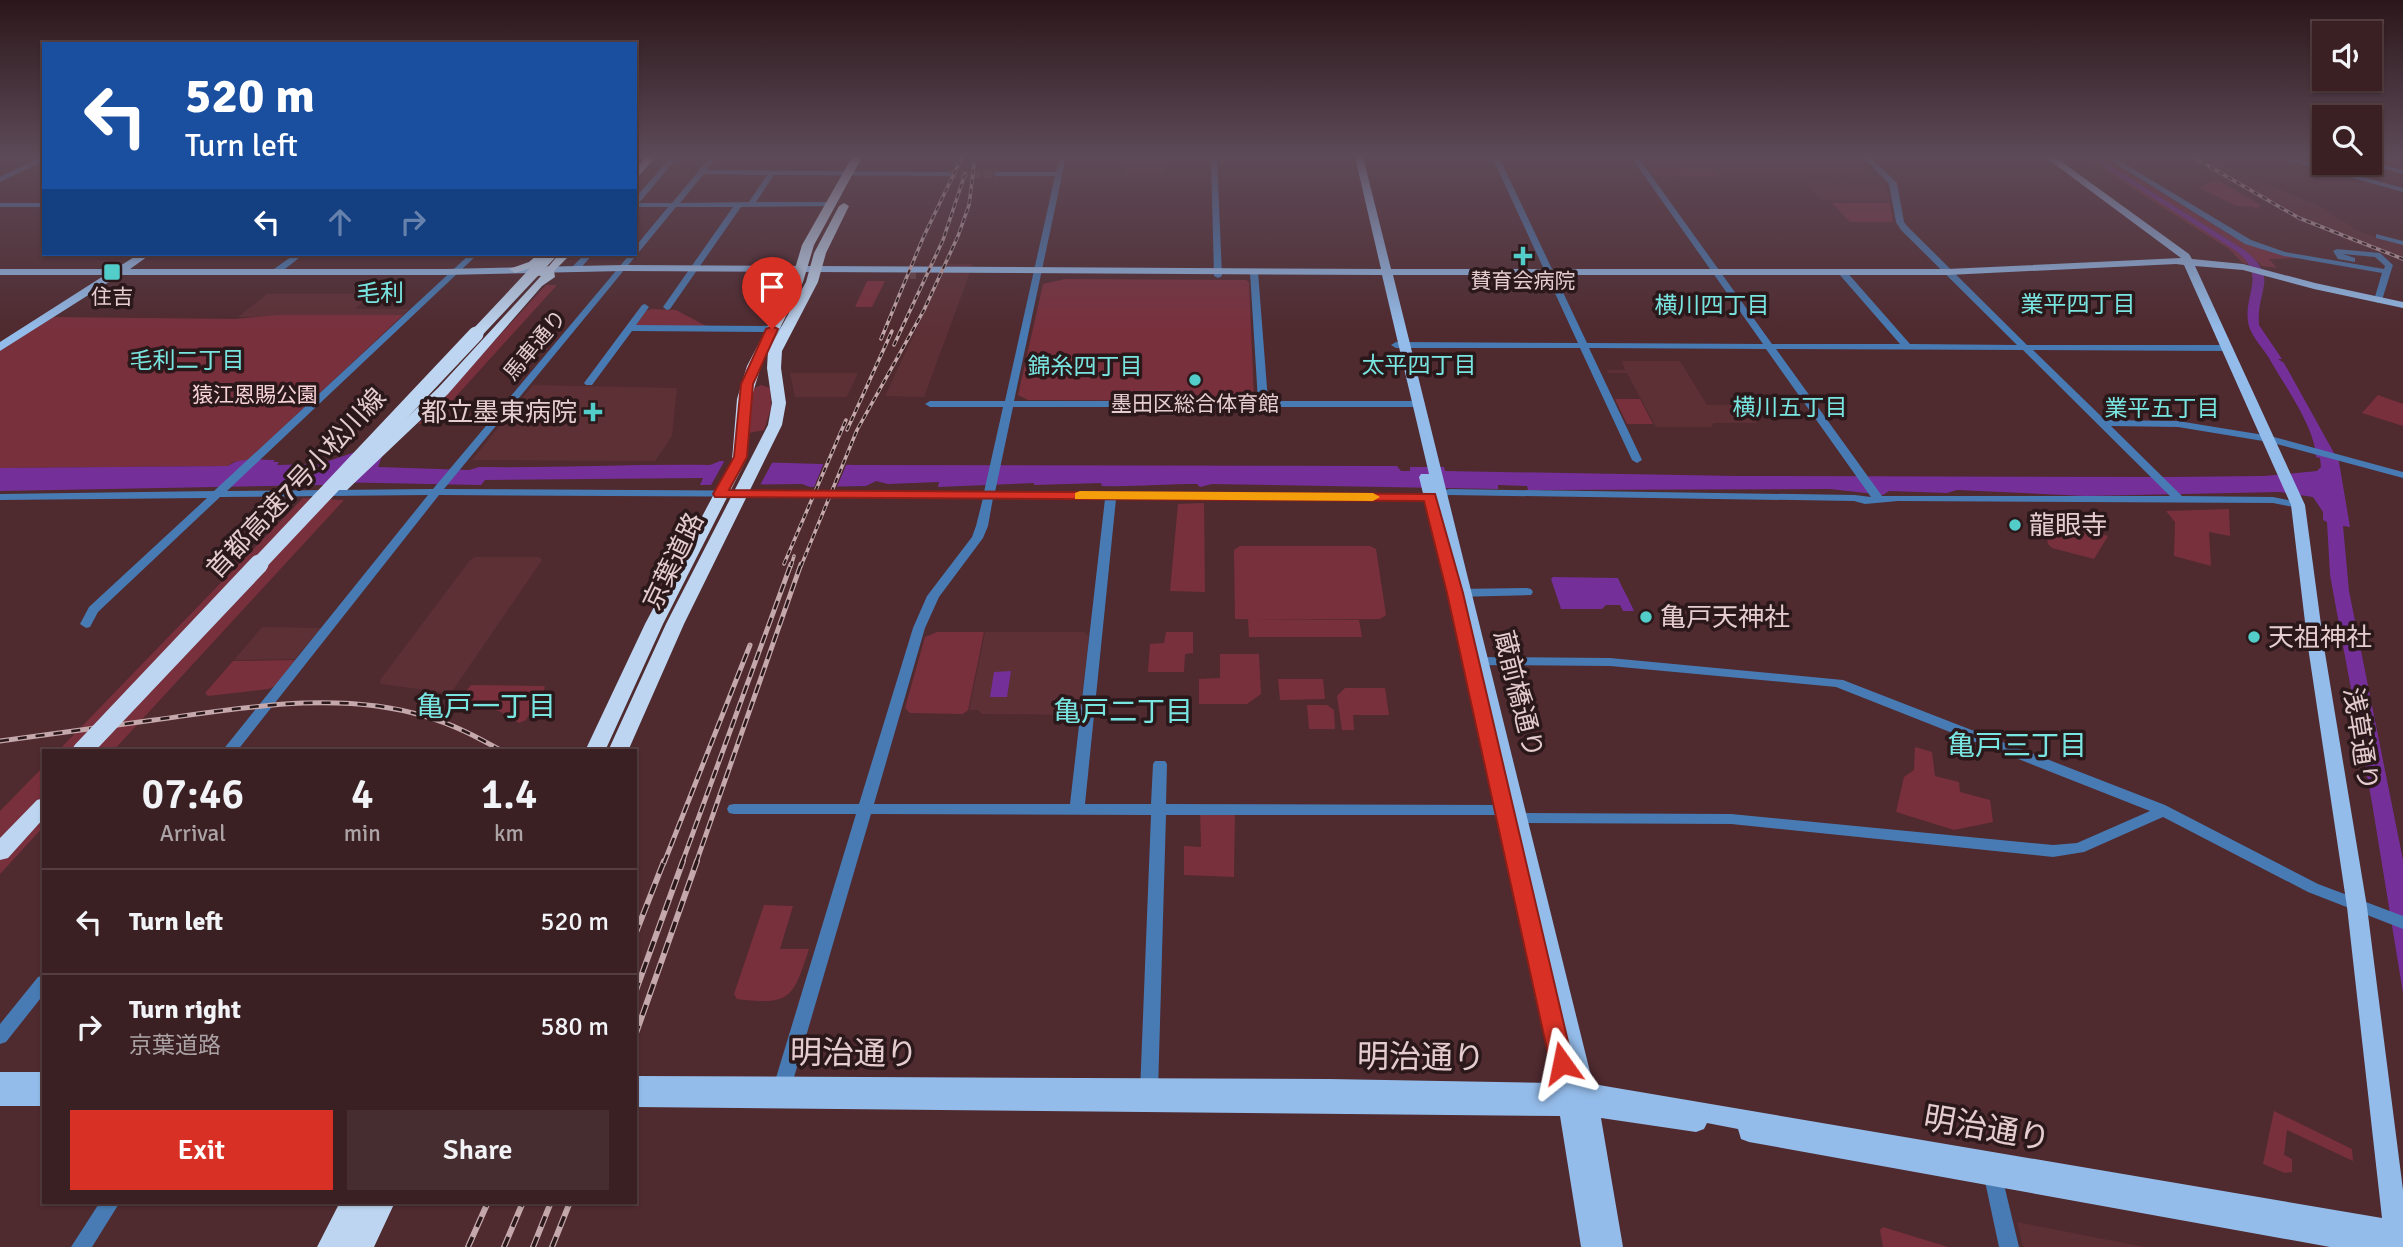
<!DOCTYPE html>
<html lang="en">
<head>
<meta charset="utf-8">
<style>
	:root { --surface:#3b2023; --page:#462d30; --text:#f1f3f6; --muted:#aca3a6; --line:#543e41; --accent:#d93025 }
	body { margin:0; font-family:Signika,"Noto Sans JP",sans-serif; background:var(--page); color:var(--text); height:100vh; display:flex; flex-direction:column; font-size:26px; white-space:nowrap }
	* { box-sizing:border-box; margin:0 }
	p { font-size:23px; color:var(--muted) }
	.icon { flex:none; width:38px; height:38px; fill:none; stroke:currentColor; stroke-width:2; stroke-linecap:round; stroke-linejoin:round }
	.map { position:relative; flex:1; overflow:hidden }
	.drawer { position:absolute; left:42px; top:749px; width:595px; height:455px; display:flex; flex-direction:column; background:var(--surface); border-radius:0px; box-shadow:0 2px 5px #0004,0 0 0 2px var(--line) }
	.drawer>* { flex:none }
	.hud { position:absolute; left:42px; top:42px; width:595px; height:214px; border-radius:0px; box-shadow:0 2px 5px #0004,0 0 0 2px var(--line); background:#1a4fa0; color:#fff; overflow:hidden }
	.tools { position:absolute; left:2312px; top:21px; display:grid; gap:14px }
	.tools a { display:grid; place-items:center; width:70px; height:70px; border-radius:0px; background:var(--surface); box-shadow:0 2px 5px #0004,0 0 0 2px var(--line); font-size:35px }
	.pin { position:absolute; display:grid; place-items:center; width:60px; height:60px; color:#fff; margin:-72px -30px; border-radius:50% 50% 50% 0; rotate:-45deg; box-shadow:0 0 7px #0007 }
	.pin .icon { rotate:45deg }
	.me { position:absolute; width:77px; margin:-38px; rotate:348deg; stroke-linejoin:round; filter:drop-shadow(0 0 5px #0008) }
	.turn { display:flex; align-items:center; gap:24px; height:147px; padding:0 28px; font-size:32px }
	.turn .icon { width:91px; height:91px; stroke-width:2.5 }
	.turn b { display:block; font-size:49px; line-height:60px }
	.lanes { display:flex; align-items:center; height:66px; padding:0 28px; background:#0003; justify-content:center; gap:35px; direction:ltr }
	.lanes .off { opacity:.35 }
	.eta { display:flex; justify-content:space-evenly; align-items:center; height:119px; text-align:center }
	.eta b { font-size:42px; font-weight:600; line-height:49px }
	.cta { display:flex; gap:14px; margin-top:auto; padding:14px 28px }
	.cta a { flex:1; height:80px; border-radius:0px; background:var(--accent); color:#fff; font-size:28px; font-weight:600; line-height:80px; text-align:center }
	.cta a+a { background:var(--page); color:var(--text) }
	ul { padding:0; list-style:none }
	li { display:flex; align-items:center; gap:21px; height:105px; padding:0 28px; border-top:2px solid var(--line) }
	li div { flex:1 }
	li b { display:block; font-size:26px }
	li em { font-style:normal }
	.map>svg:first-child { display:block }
	.built { fill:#5d3036 }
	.green { fill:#79303d }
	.water { fill:#752f99 }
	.pier { fill:#4f2a2f }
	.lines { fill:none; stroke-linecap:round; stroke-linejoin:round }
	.minor-tunnel { stroke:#664247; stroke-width:8; stroke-dasharray:8 3.5; stroke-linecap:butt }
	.major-tunnel { stroke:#664247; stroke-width:10; stroke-dasharray:10 5; stroke-linecap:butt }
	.minor { fill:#487bb3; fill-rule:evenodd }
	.major { fill:#94bcea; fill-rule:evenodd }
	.highway { fill:#bdd5f0; fill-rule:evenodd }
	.rail-far2-casing { stroke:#c4a8ab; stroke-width:3.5 }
	.rail-far1-casing { stroke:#c4a8ab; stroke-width:5 }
	.rail-casing { stroke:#c4a8ab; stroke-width:6 }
	.rail-far2 { stroke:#2a181a; stroke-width:2; stroke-dasharray:5; stroke-linecap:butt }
	.rail-far1 { stroke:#2a181a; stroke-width:2.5; stroke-dasharray:9; stroke-linecap:butt }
	.rail { stroke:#2a181a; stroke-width:3.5; stroke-dasharray:11; stroke-linecap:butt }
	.highway-bridge-far2 { stroke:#bdd5f0; stroke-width:11 }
	.highway-bridge-far1 { stroke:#bdd5f0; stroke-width:15 }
	.highway-bridge { stroke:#bdd5f0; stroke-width:19 }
	.route { fill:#d93025; stroke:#8d1f18; stroke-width:2 }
	.slow { fill:#f59e0b }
	.poi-dot { fill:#53cdc9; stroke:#2a181a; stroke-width:2.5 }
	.labels { text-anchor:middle; stroke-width:7; stroke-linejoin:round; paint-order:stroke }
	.far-poi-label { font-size:21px; fill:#e5ccce; stroke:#2a181a }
	.far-street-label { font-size:21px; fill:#e5ccce; stroke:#2a181a }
	.far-park-label { font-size:21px; fill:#f6d2d6; stroke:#2a181a }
	.far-neighbourhood-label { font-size:23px; fill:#79e5e0; stroke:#2a181a }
	.far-quarter-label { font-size:24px; fill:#79e5e0; stroke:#2a181a }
	.poi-label { font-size:26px; fill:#e5ccce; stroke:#2a181a; text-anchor:start }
	.street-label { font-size:26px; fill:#e5ccce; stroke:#2a181a }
	.neighbourhood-label { font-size:28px; fill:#79e5e0; stroke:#2a181a }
	.near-street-label { font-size:32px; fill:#e5ccce; stroke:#2a181a }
</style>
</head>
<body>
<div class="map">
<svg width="2403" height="1247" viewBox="0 0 2403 1247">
	<rect width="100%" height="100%" fill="#4f2a2f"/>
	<!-- built -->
	<g class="built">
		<path d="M1124 157 1165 159V177H1121Z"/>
		<path d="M1641 157H1853L1874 177 1654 176Z"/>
		<path d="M2185 157H2203L2319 206 2360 232 2403 244V260L2354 243 2294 217Z"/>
		<path d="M1805 183H1885L1890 201 1821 200Z"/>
		<path d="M947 264H973L924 397 885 396Z"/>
		<path d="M267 294H371L355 309H409L403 315 238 317Z"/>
		<path d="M1622 361H1680L1707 405H1741L1750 419H1754L1757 423H1714L1711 427H1656L1627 373H1608L1607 370H1625Z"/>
		<path d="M790 373H858L847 397H795Z"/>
		<path d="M533 385 677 388 672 436 655 461 472 460Z"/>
		<path d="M476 557H539L542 560 453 690 447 693 381 684 380 680 470 560Z"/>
		<path d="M262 627 321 628 295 659 234 660Z"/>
		<path d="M985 632H1084L1089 636 1080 711 1075 715 982 714 978 710H969Z"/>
		<path d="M2017 1222 2145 1247H2023Z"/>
	</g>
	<!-- green -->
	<g class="green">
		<path d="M2083 157H2089L2158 201 2165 200 2096 157H2104L2235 238 2301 258 2269 259 2277 268 2262 266 2243 249 2173 205 2166 206 2239 253 2249 264 2243 263 2229 249Z"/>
		<path d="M1648 167 1712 169 1718 176 1655 175Z"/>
		<path d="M2215 181H2219L2261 205 2256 209 2251 206H2236L2198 187Z"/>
		<path d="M1832 203H1890L1893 222H1850Z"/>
		<path d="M1065 279 1246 280 1249 282 1254 398 1244 401 1028 400 1018 395 1043 284Z"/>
		<path d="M867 281H885L872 307H855Z"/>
		<path d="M546 285H557L431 424H418Z"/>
		<path d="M651 309 676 310 708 327 634 326 646 311Z"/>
		<path d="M279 315H403L248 460 233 462 228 466 0 468V351L53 317 235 319Z"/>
		<path d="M761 385 770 388 771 408 764 430 749 433 753 389Z"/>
		<path d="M2378 395 2403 404V426L2362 413Z"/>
		<path d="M1615 399H1640L1653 424H1627Z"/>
		<path d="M303 498 344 500 113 751H58Z"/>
		<path d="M1204 503 1205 592 1170 591 1178 504Z"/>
		<path d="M2229 509 2230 536 2209 532 2211 566 2174 556 2175 522 2166 511Z"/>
		<path d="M2042 516 2108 536 2094 559 2052 548 2048 544Z"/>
		<path d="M1240 546H1370L1376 549 1386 615 1380 619 1253 620H1359L1362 637H1249L1248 619H1235L1234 550Z"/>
		<path d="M937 632H984L968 710 963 714 910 713 905 708 925 637Z"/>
		<path d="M1166 632H1193V653L1185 654 1184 672H1148L1150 644 1164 643Z"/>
		<path d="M1220 654H1259L1261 694 1247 704H1199V679L1220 678Z"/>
		<path d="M295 660 275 686 268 689 208 696 205 693 233 661Z"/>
		<path d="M1278 679H1323L1325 699 1280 700Z"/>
		<path d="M471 685 544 686 545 688 526 720 519 723 499 711 462 699 461 697Z"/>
		<path d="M1345 688H1385L1389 715H1353L1354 730H1342L1337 696Z"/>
		<path d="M1307 705H1327L1334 710 1335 729H1309Z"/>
		<path d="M1915 747 1932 752 1935 776 1959 782 1960 792 1990 800 1993 822 1954 830 1896 812 1904 777 1914 770Z"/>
		<path d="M44 766V826L0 874V811Z"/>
		<path d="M1200 808 1235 809 1234 877 1184 875V846L1201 847Z"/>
		<path d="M764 905 793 906 780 949H809C793 997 792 1006 737 999L734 994Z"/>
		<path d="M2274 1111 2352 1149 2353 1161 2287 1130 2284 1155 2292 1159V1172L2285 1173 2263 1164Z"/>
		<path d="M1883 1227 1948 1247H1883L1880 1230Z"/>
	</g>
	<!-- water -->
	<g class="water">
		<path d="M2089 157H2096L2243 249C2281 279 2256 287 2259 325L2282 359H2278L2284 363 2339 462 2350 527 2343 526 2349 591 2403 860V993L2372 803 2330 575 2327 522 2323 520V512L2313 497 2280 492 2085 496 1957 490 1947 493 1889 491 1883 495 1830 489 1528 490 1527 486 1498 485V489L1212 484 1200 487 1197 484C1164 484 1135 487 1102 486L1101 483 1034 485V483L938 487 939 482 888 484 876 481 866 486 810 487 802 484 700 485 703 478 485 480 481 485 327 482 324 485 0 491V468L228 466C239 457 260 460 275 460L273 462H279L277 465 320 464 355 452 382 456 378 467 469 470 479 467C556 468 633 464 710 465L720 461 856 465 1397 466 1401 471H1410V467H1444L1445 471 1738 476 2168 477 2264 476 2317 471 2321 467 2320 458 2316 457C2315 426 2282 382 2269 358 2263 348 2249 334 2248 321 2244 293 2267 275 2236 251Z"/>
		<path d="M1553 577 1618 578C1623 590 1628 597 1634 611H1623L1620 605H1606L1602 609H1561L1551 579Z"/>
		<path d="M1011 671 1007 697H990L994 672Z"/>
	</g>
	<!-- pier -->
	<g class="pier">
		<path d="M725 460 773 461 759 487H710Z"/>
		<path d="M825 460 848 461 835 491 813 490Z"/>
	</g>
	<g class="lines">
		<!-- minor-tunnel -->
		<path class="minor-tunnel" d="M949 174H997"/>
		<!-- major-tunnel -->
		<path class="major-tunnel" d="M910 274H916"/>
		<!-- minor -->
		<g class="minor">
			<path d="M40 157H44V161L0 182V177Z"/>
			<path d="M671 157H678L639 203H672L710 157H717L707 170 949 172 953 174 949 176 774 175 756 202H831L835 204 831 206 741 207 670 309 667 310 663 307 733 207H676L444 489 984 492 1003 407H930L925 404 930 401H1005L1055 176H997L993 174 997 172H1056L1060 157H1066L1014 401H1258L1250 272 1254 270 1258 272 1268 401H1420L1425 404 1420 407H1013L995 492 1430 494 1449 489 1855 495 1871 497 1766 349 1589 348 1642 460 1637 463 1632 460 1580 348H1396L1391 345 1396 342 1578 343 1492 157H1499L1587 343 1763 344 1631 157H1638L1772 344H1900L1839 274 1838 272 1842 270H1845L1910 344 2017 345 1901 230 1896 222 1889 184 1863 157H1870L1897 183 1904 222 1907 226 2027 345H2228L2233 348 2228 351 2033 350 2105 420 2178 421 2270 436 2403 472V478L2269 442 2178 427 2111 426 2182 496 2273 497 2302 503 2303 505 2298 508 2273 503 1898 501 1865 504 1854 501 1449 495 1430 500 1116 499 1085 804H1151L1153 764 1155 761H1165L1167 764 1166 804 1504 805 1522 813 1731 814 2053 845 2077 843 2150 811 1836 687 1610 666 1474 665 1468 661 1474 657 1610 658 1843 680 2165 805 2318 884 2403 916V929L2308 892 2163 817 2084 852 2053 857 1731 824 1520 823 1502 815H1166L1158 1092 1155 1098 1149 1100 1143 1098 1140 1092 1151 815 871 814 790 1091 787 1097 781 1099 775 1097 772 1091 856 814H734L729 813 727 809 729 805 734 804H859L913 628 927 596 972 537 976 526 983 498 439 495 237 751H222L428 495 220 497 98 612 90 627 86 628 80 624 89 607 207 498 0 500V494L214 491 470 254H478L227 491 433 489 630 254H635V247L668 207H635V198ZM704 174 767 175 749 202 680 203ZM1776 349 2023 350 2170 496H1882ZM993 498 1105 499 1070 804H874L925 628 939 597 983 538 988 526Z"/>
			<path d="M1211 157H1217L1222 276 1218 278 1214 276Z"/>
			<path d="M2105 157H2113L2251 240 2285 252 2384 269 2385 266 2375 257 2343 254 2355 258V262L2338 259 2333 251 2337 249 2380 253 2393 265 2382 300 2378 303 2374 300 2382 273 2284 256 2245 244Z"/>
			<path d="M2277 157H2288L2403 188V192Z"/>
			<path d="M2370 161 2403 170V174L2367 164 2366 163H2370Z"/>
			<rect x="0" y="203" width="44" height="4"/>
			<path d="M2376 234 2403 241V245L2376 238Z"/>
			<path d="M295 254H304L280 273H274V269Z"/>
			<path d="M585 254H593L579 270H573V266Z"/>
			<path d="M645 304 649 307 636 325 781 326 785 329 781 332 632 331 592 385H586L584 383 642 305Z"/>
			<path d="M1527 588 1531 589 1533 592 1531 595 1455 597 1449 593 1455 589Z"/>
			<path d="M44 975V994L6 1042 0 1044V1024L38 977Z"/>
			<path d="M1992 1163 1999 1166 2001 1172 2019 1247H1999L1983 1172 1985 1166Z"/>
			<path d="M100 1202H120L92 1247H71Z"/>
		</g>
		<!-- major -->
		<g class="major">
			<path d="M1355 157H1363L1391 269H1948L2181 258 2045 157H2055L2189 254 2192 259 2243 264 2315 283 2403 302V308L2314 289 2243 270 2195 266 2305 505 2324 647 2367 907 2403 1190V1247H2330L1749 1142 1741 1139 1738 1129 1707 1123 1704 1129 1696 1132 1601 1118 1623 1247H1581L1560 1116 635 1107V1076L1329 1079 1554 1083 1527 947 1460 650 1462 646 1469 645 1453 575 1444 574 1442 571 1419 477 1421 474H1429L1382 275 623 271 446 275H120L0 351V342L105 275H0V269H115L139 254H151L130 269H446L623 265 1381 269ZM2176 264 2184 265 2291 505 2308 647 2347 907 2382 1218 1593 1084 1393 275H1948Z"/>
			<rect x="0" y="1072" width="44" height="34"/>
		</g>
		<!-- highway -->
		<g class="highway">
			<path d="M646 157H656L635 180V170Z"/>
			<path d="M852 157H862L814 245 803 282 761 366 751 399 746 460 663 624 605 751H585L645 624 732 460 737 399 747 366 791 282 802 245Z"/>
			<path d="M844 203 849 206 826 253 818 282 782 351 781 368 786 403 782 425 684 624 628 751H608L666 624 768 425 772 403 767 368 768 351 806 282 814 253 839 206Z"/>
			<path d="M538 254H550L537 266 515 273 509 269 529 262Z"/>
			<path d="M559 254H571L554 271 555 277 542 286 448 394 347 490H337L334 487 337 484 438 388 541 276 533 275V271L549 266Z"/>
			<path d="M44 798V818L8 858 0 860V838L37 800Z"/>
			<path d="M340 1202H395L374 1247H346L347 1244 346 1247H317Z"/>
		</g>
		<defs>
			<g id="rail-far2">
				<path d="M2193 157 2299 218 2403 259"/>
				<path d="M881 339 923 238 962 157"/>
				<path d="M894 345 943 240 965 174"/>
				<path d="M847 430 892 331"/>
				<path d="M784 564 846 420"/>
				<path d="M791 566 794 556"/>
				<path d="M801 566 857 430 924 310 958 236 969 205 975 157"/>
			</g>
			<g id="rail-far1">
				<path d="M0 741C51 734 102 727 154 720 241 708 338 690 424 716 453 724 477 737 502 751"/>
				<path d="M664 863 750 645"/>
				<path d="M682 863 791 564"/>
				<path d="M696 863 801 564"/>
			</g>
			<g id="rail">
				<path d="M635 935 664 861"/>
				<path d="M635 993 683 861"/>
				<path d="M635 1036 697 861"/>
				<path d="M468 1247 488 1202"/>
				<path d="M504 1247 523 1202"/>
				<path d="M533 1247 551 1202"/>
				<path d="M552 1247 570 1202"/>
			</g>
		</defs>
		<!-- rail-far2 casing -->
		<use href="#rail-far2" class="rail-far2-casing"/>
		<!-- rail-far1 casing -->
		<use href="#rail-far1" class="rail-far1-casing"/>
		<!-- rail casing -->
		<use href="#rail" class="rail-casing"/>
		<!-- rail-far2 -->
		<use href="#rail-far2" class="rail-far2"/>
		<!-- rail-far1 -->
		<use href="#rail-far1" class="rail-far1"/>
		<!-- rail -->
		<use href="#rail" class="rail"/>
		<!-- highway-bridge-far2 -->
		<path class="highway-bridge-far2" d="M474 336 551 254"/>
		<!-- highway-bridge-far1 -->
		<path class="highway-bridge-far1" d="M257 566 476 334"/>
		<!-- highway-bridge -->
		<path class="highway-bridge" d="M82 751 259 564"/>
	</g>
	<!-- sky -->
	<linearGradient id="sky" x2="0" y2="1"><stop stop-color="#2b171a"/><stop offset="0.47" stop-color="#5d4a58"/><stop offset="1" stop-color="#5d4a58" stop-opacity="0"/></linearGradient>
	<rect width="2403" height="332" fill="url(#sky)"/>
	<!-- route -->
	<path class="route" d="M772 326 778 329 753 384 747 457 729 490 1435 494 1463 593 1573 1063 1570 1070 1562 1073 1554 1070 1550 1063 1447 593 1424 501 715 497 713 494 734 457 741 384 766 329Z"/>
	<!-- slow -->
	<path class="slow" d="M1080 491 1373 493 1380 497 1373 501 1075 499V493Z"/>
	<!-- markers -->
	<g class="poi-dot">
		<path d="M1519.5 245.5h7v7h7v7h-7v7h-7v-7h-7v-7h7z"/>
		<rect x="103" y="263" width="18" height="18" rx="3.5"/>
		<circle cx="1195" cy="380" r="7"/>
		<path d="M589.5 401.5h7v7h7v7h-7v7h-7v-7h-7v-7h7z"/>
		<circle cx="2015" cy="525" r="7"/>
		<circle cx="1646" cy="617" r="7"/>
		<circle cx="2254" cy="637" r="7"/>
	</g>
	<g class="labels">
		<!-- far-poi labels -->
		<g class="far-poi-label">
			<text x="1523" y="288">賛育会病院</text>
			<text x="112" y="304">住吉</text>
			<text x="1195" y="411">墨田区総合体育館</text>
		</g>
		<!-- far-street labels -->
		<g class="far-street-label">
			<text transform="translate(535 345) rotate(-50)" y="7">馬車通り</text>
		</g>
		<!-- far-park labels -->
		<g class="far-park-label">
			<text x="255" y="402">猿江恩賜公園</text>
		</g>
		<!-- far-neighbourhood labels -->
		<g class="far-neighbourhood-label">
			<text x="2078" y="312">業平四丁目</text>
			<text x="1712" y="313">横川四丁目</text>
			<text x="187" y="368">毛利二丁目</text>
			<text x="1419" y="373">太平四丁目</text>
			<text x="1085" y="374">錦糸四丁目</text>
			<text x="1790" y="415">横川五丁目</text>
			<text x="2162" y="416">業平五丁目</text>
		</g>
		<!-- far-quarter labels -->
		<g class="far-quarter-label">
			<text x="380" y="301">毛利</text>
		</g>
		<!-- poi labels -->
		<g class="poi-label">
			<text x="577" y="421" text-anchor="end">都立墨東病院</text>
			<text x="2029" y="534">龍眼寺</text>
			<text x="1660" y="626">亀戸天神社</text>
			<text x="2268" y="646">天祖神社</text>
		</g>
		<!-- street labels -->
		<g class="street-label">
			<text transform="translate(296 483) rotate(-47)" y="9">首都高速7号小松川線</text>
			<text transform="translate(673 561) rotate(-64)" y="9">京葉道路</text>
			<text transform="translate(1519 694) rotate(76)" y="9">蔵前橋通り</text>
			<text transform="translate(2361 739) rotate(81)" y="9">浅草通り</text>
		</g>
		<!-- neighbourhood labels -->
		<g class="neighbourhood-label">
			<text x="486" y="716">亀戸一丁目</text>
			<text x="1123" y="721">亀戸二丁目</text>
			<text x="2017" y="755">亀戸三丁目</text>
		</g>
		<!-- near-street labels -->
		<g class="near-street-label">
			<text transform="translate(854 1053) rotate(1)" y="11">明治通り</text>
			<text transform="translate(1421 1057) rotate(1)" y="11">明治通り</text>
			<text transform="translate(1987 1128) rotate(10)" y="11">明治通り</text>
		</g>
	</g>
</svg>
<div class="tools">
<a><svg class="icon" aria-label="sound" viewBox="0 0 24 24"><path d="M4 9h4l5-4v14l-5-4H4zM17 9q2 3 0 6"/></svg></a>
<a><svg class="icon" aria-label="search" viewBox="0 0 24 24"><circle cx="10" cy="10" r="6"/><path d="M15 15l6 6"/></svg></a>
</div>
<div class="pin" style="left:772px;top:329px;background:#d93025"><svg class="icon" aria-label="arrive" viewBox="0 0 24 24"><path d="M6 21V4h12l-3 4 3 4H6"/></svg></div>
<svg class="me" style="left:1562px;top:1063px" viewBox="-20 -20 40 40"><path d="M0-17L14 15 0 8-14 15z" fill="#d93025" stroke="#fff" stroke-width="4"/></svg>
<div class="hud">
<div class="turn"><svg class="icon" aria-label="left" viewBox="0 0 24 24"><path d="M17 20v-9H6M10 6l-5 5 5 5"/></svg><div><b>520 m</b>Turn left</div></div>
<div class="lanes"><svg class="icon" aria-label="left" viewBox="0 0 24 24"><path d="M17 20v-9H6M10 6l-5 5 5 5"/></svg><svg class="icon off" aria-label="ahead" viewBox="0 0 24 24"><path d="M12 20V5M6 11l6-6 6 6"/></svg><svg class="icon off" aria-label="right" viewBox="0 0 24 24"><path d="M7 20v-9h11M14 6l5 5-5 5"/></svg></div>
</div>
<section class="drawer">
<div class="eta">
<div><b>07:46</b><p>Arrival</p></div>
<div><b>4</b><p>min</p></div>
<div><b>1.4</b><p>km</p></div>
</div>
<ul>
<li><svg class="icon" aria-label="left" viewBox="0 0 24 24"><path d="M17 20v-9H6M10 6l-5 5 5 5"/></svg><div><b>Turn left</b></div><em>520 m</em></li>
<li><svg class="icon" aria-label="right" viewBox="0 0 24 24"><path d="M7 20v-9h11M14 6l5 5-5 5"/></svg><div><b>Turn right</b><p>京葉道路</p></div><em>580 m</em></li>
</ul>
<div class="cta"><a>Exit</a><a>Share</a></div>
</section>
</div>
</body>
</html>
